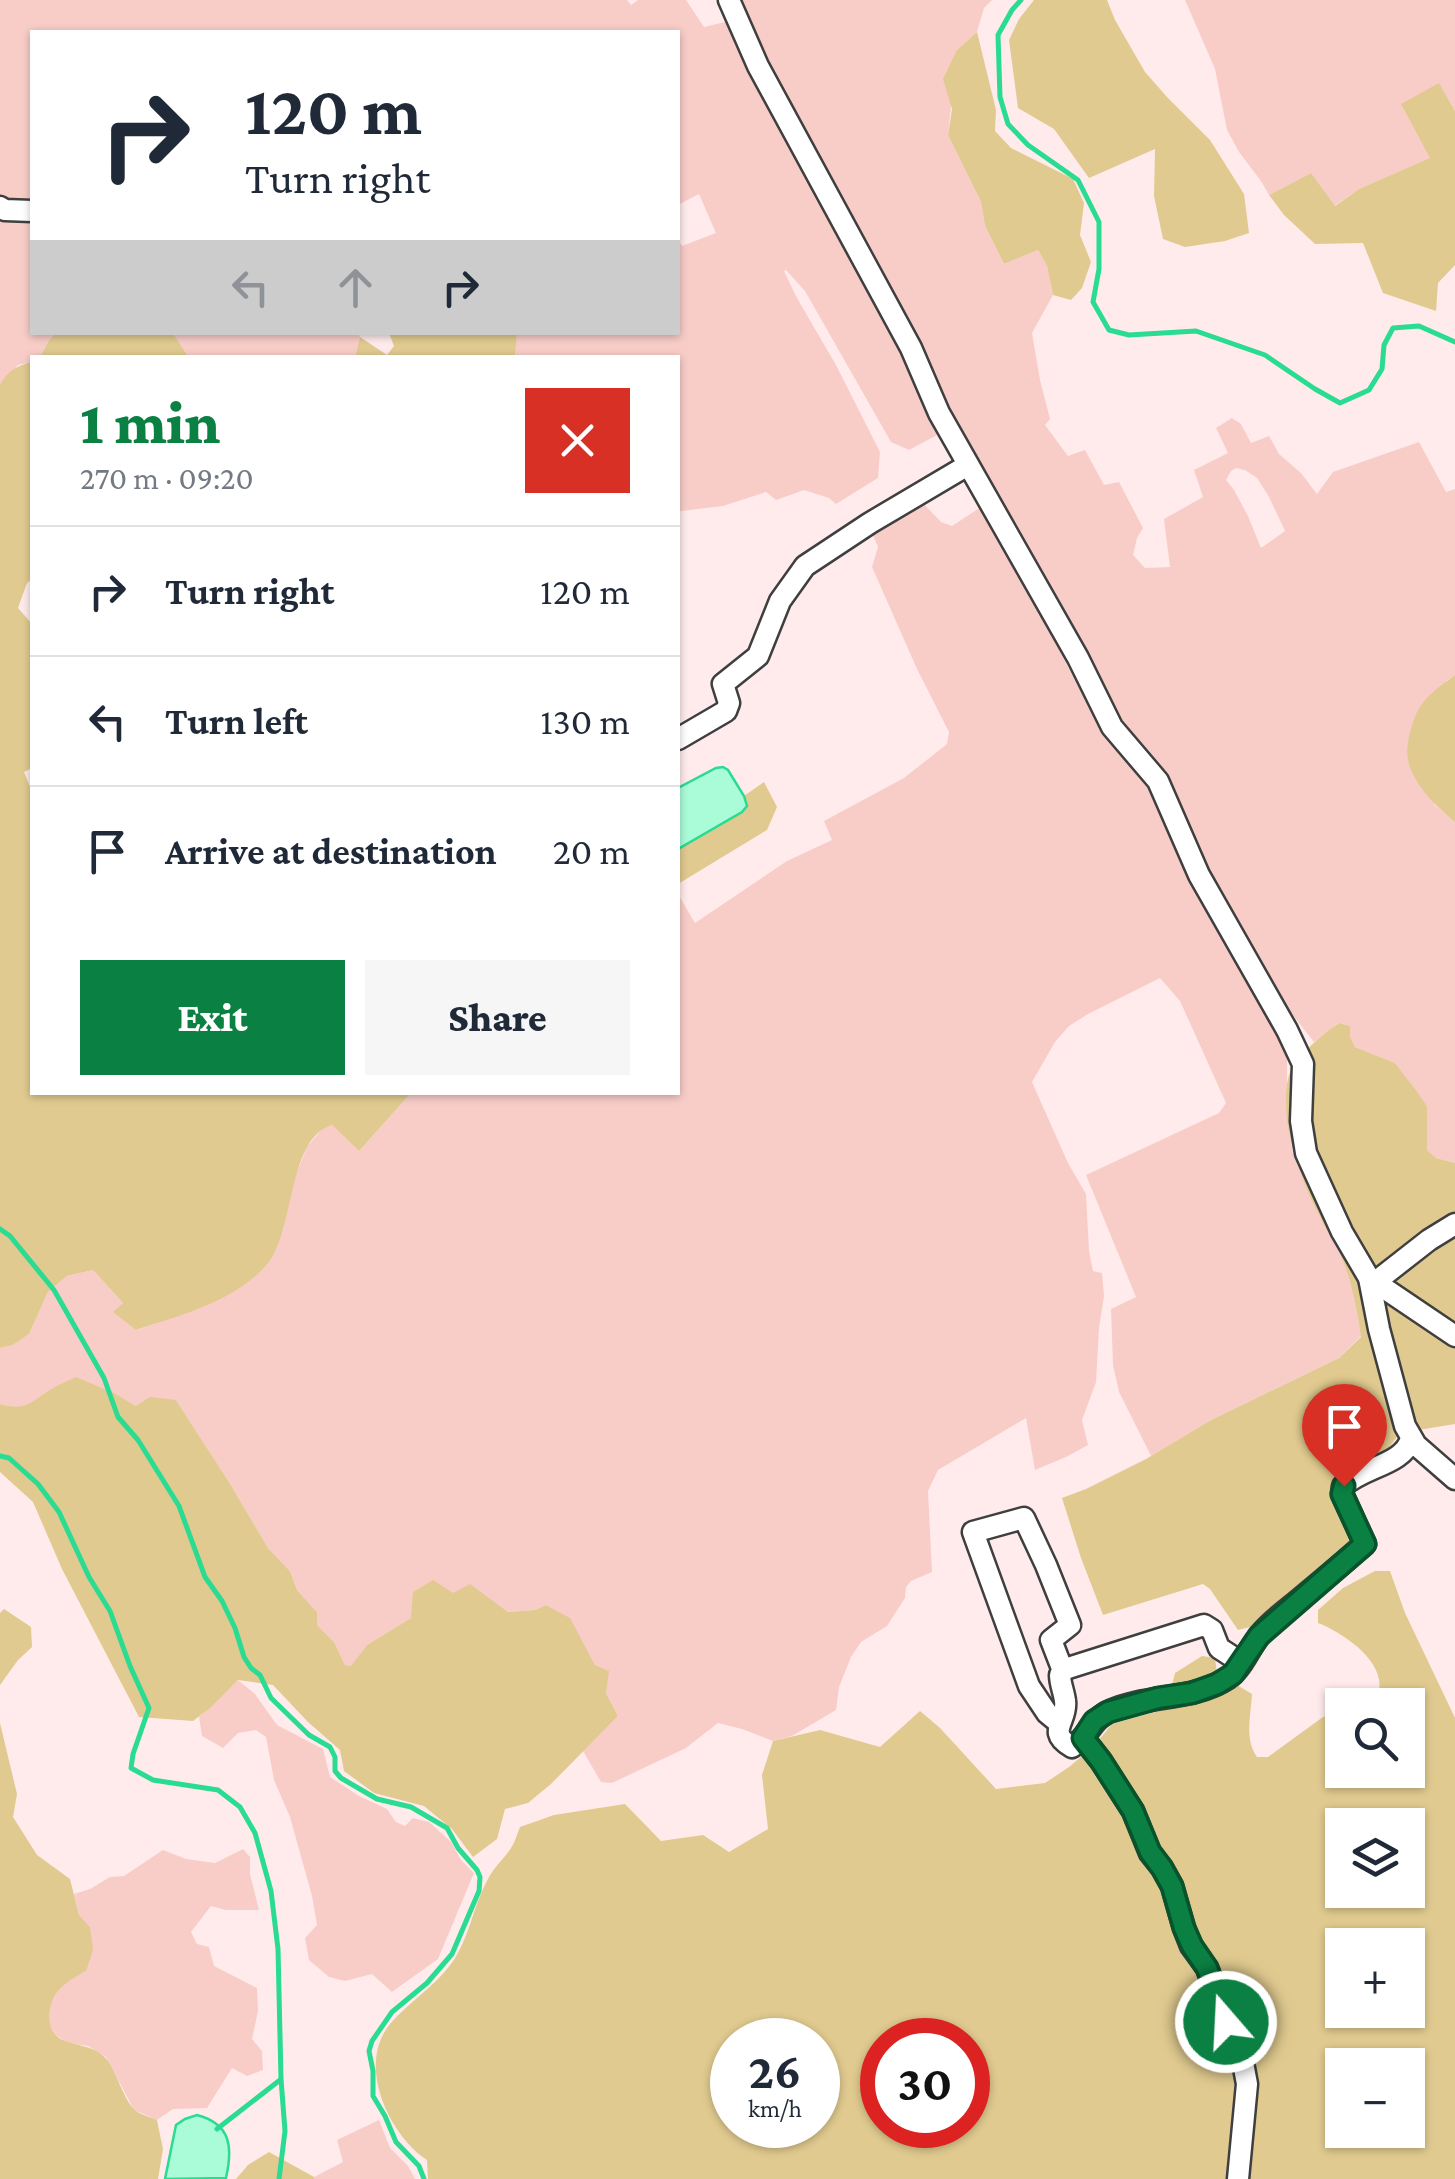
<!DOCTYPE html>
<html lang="en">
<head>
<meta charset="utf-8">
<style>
	:root { --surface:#fff; --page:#f6f6f7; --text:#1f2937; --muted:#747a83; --line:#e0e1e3; --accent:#0b8043 }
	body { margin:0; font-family:"Crimson Pro",serif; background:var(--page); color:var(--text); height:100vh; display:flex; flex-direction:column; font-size:38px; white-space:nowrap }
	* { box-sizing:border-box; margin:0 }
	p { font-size:32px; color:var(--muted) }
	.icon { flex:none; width:55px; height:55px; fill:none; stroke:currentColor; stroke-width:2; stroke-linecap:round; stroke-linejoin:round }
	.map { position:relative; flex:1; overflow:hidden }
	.drawer { position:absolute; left:30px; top:355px; width:650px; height:740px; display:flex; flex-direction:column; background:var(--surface); border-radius:0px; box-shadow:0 2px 8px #0004 }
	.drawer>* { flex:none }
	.hud { position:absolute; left:30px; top:30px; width:650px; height:305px; border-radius:0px; box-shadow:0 2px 8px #0004; background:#fff; color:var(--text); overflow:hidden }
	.fabs { position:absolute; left:1325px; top:1688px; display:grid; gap:20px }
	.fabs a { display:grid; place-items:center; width:100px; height:100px; border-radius:0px; background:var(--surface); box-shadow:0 2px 8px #0004; font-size:50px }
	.speed { position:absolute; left:710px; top:2018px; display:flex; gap:20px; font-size:50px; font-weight:700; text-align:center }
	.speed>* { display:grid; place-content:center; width:130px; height:130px; border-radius:50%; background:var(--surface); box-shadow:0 2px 8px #0004; line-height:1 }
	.speed small { font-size:25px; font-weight:400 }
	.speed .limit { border:15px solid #d22; background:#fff; color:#111 }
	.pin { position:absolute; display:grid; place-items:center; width:85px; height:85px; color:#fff; margin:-102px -42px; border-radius:50% 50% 50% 0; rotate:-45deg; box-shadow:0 0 10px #0007 }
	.pin .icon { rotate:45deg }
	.me { position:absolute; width:110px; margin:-55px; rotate:341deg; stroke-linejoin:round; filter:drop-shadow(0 0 8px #0008) }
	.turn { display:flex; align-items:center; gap:35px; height:210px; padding:0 50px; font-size:45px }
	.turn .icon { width:130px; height:130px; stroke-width:2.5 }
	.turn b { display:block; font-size:70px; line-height:85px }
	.lanes { display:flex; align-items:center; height:95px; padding:0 50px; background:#0003; justify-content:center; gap:50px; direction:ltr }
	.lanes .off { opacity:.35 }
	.round { display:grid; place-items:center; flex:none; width:105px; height:105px; border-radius:0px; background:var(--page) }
	.overview { display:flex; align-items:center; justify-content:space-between; height:170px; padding:0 50px }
	h1 { font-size:60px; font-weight:800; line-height:75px; color:var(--accent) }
	.primary-button { display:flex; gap:20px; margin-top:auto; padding:20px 50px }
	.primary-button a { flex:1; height:115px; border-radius:0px; background:var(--accent); color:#fff; font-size:40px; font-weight:800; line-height:115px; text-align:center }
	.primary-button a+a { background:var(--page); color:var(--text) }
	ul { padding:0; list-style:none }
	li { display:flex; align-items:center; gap:30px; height:130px; padding:0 50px; border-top:2px solid var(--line) }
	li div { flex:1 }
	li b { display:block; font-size:38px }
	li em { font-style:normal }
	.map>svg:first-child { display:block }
	.farmland { fill:#f8cdc8; fill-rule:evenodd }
	.forest { fill:#e0ca8f; fill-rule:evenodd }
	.water { fill:#aafcd8; stroke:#2adb92; stroke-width:2.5 }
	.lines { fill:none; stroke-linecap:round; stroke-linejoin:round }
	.stream { stroke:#2adb92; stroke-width:5 }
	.street-casing { stroke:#3f3f3f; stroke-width:25 }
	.street { stroke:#fff; stroke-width:20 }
	.route-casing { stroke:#07532c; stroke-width:25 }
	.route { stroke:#0b8043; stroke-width:18 }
</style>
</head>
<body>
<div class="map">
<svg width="1455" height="2179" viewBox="0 0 1455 2179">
	<rect width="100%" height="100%" fill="#ffebec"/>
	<!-- farmland -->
	<g class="farmland">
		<path d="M0 0H627L631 5 638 0H686L704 27 729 21 751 76 787 135 890 325 941 433 909 450 891 442 805 291 786 270 784 271 797 298 836 365 880 452 878 478 836 504 829 498 804 490 776 500 766 492 723 506 681 511 678 514V358L515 357 517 333 678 332V240L682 246 716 233 699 194 678 205V32H32V332L58 333 49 340 40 357 32 358V362L18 365 0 385Z"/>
		<path d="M734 0H992L984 8 977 32 957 50 948 135 981 202 985 226 1004 264 1038 250 1047 266 1053 295 1032 333 1040 380 1050 419 1045 425 1068 456 1085 450 1104 485 1119 482 1143 528 1137 538 1133 555 1145 568 1170 567 1164 519 1203 497 1194 470 1228 453 1216 428 1232 418 1241 424 1251 443 1269 436 1279 454 1301 473 1317 494 1333 472 1419 442 1446 492 1455 489V675L1446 681 1434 804 1455 822V1163L1436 1158 1427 1150V1106L1395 1063 1355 1047 1350 1036 1349 1026 1338 1023 1314 1042 1292 1014 1232 920 945 414ZM1236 468 1245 470 1257 478 1269 497 1285 531 1261 548 1248 516 1234 490 1226 480 1231 471Z"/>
		<path d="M1185 0H1455V111L1439 84 1431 158 1359 189 1334 206 1311 173 1269 195 1261 181 1239 152 1227 130 1215 69Z"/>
		<path d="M358 332 360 337 357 357 188 358 173 333Z"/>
		<path d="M923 503 941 522 952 526 981 507 1002 540 1080 690 1106 733 1124 759 1155 792 1281 1038 1287 1059V1113L1293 1154 1318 1213 1342 1257 1353 1289 1361 1336 1339 1358 1211 1420 1151 1456 1119 1392 1113 1365 1111 1309 1136 1297 1086 1175 1219 1113 1226 1103 1180 1001 1160 978 1088 1014 1069 1026 1055 1042 1032 1082 1068 1163 1086 1194 1089 1251 1093 1271 1102 1273 1104 1296 1099 1328 1096 1382 1082 1420 1088 1445 1066 1457 1035 1470 1026 1418 938 1470 928 1491 932 1572 911 1581 906 1587 905 1598 887 1626 861 1642 851 1657 839 1687 836 1710 792 1736 773 1741 742 1729 718 1723 686 1748 612 1783 601 1782 583 1751 618 1716 606 1693 608 1671 595 1665 569 1618 546 1605 535 1610 508 1612 492 1601 411 1618 367 1645 351 1667 345 1665 334 1642 317 1625V1612L297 1590 290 1571 268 1548 229 1482 176 1400 136 1406 116 1394 53 1388 27 1407H12L0 1404V1348L13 1345 29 1334 48 1292 67 1276 93 1270 123 1303 114 1312 137 1330 205 1306 283 1230 294 1179 307 1147 323 1128 332 1125 359 1151 411 1093 678 1092V894L695 923 787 861 832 840 824 821 904 778 947 744 949 732 917 669 872 567 878 547 872 533Z"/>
		<path d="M238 1680 255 1694 277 1725 323 1749 330 1777 359 1796 387 1809 396 1822 405 1826 413 1818 429 1822 451 1842 461 1860 474 1873 438 1959 392 1992 372 1974 345 1981 329 1977 309 1960 305 1938 317 1925 312 1896 290 1817 274 1780 266 1737 256 1730 238 1733 223 1748 202 1736 199 1717Z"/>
		<path d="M243 1849 250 1857V1874L259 1910H226L211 1906 191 1932 197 1944 209 1947 214 1966 257 1988 258 2011 252 2039 262 2051 263 2070 247 2076 232 2068 207 2108 173 2109 157 2120 134 2110 106 2057 88 2046 68 2043 51 2032 49 2022 51 2001 60 1986 86 1971 90 1927 79 1915 74 1894 90 1889 110 1877 124 1876 163 1850 186 1859 215 1863Z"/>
		<path d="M379 2120 390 2148 408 2166 415 2179H314V2177L343 2162 337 2140Z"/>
	</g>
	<!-- forest -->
	<g class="forest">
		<path d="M1034 0H1107L1115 20 1145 72 1167 97 1210 140 1244 194 1249 233 1225 241 1185 247 1163 239 1154 196 1155 149 1089 178 1054 129 1018 108 1009 40 1019 19Z"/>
		<path d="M977 32 996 110 995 131 1011 148 1073 179 1084 203 1080 235 1091 262 1082 288 1071 300 1053 295 1047 266 1038 250 1004 264 985 226 981 202 948 135 952 109 943 79 957 50Z"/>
		<path d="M1439 83 1455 111V265L1438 283 1436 311 1383 293 1363 243 1315 244 1284 215 1269 195 1311 173 1335 206 1359 189 1430 158 1401 104Z"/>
		<path d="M58 332 173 333 188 357H40L49 340Z"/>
		<path d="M389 333H517L515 357H357L356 355 360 337 387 355 394 346Z"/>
		<path d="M32 362V579L27 583 18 608 32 624V768L24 772 32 792V1092L411 1093 359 1151 332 1125C287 1139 295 1230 268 1263 237 1301 181 1315 136 1330L113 1312 123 1303 93 1270 67 1276 48 1292 29 1334 13 1345 0 1348V385C7 371 18 365 32 362Z"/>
		<path d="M1455 675V822C1436 806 1414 786 1408 760 1405 747 1412 719 1420 707 1427 695 1444 683 1455 675Z"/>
		<path d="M764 782 777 807 767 830 678 884V849L742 812 747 806 744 796Z"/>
		<path d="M1339 1023 1350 1026V1036L1355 1047 1395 1063 1418 1093 1427 1106V1150L1436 1158 1455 1163V1424L1400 1433 1388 1449 1368 1457 1340 1474 1334 1486 1356 1535 1311 1578 1250 1627 1238 1630 1210 1589 1203 1584 1103 1615 1081 1558 1062 1498 1086 1489 1146 1459 1211 1420 1339 1358 1361 1337C1357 1311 1353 1286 1343 1261 1337 1245 1326 1230 1318 1213 1300 1177 1279 1121 1288 1079 1292 1060 1322 1034 1339 1023Z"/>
		<path d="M76 1377 116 1394 136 1406 150 1397 176 1400 229 1482 268 1548 290 1571 297 1590 317 1612V1625L334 1642 345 1665 351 1666 367 1645 411 1618 413 1592 433 1580 453 1593 470 1584 508 1612 535 1610 546 1605 570 1618 595 1665 609 1671 606 1693 618 1716 551 1784 528 1803 505 1809 497 1839 473 1857 452 1829 424 1806 374 1793 344 1771 340 1750 308 1722 273 1685 238 1680 210 1708 193 1721 139 1717 62 1569 33 1502 0 1472V1404C28 1412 31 1401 53 1388 60 1384 68 1381 76 1377Z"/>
		<path d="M1375 1571H1390L1405 1613 1455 1718V2179H428L427 2160C389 2135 356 2065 390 2024 408 2003 434 1987 451 1964 469 1940 473 1906 488 1879 494 1867 504 1859 511 1848 515 1842 517 1834 520 1827L554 1815 625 1804 661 1841 703 1835 729 1852 768 1829 762 1775 773 1741 820 1730 880 1747 920 1711 940 1728 996 1789 1045 1783 1069 1767 1094 1746 1112 1724 1166 1709 1175 1673 1202 1656 1215 1658 1217 1673 1252 1694C1251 1715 1244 1739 1257 1757H1268L1323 1717 1342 1712V1770H1408V1705H1373C1398 1669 1346 1634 1318 1623V1610L1343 1588ZM1342 1825H1408V1890H1342ZM1342 1945H1408V2010H1342ZM732 2040H818V2125H732ZM882 2040H968V2125H882ZM1342 2065H1408V2130H1342Z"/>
		<path d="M4 1609 31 1627 32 1647 18 1660 0 1685V1613Z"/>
		<path d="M0 1723 17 1794 13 1817 37 1855 70 1879 79 1915 90 1927 93 1950 86 1971C69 1981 53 1988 50 2010 44 2055 90 2035 108 2061 117 2074 124 2100 135 2110 140 2115 151 2117 157 2120L163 2149 158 2179H0Z"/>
		<path d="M269 2152 314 2177V2179H236L248 2165Z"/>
	</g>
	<!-- water -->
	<g class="water">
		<path d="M723 767 728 770 744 796 747 806 742 812 678 849V788L716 768Z"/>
		<path d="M197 2115C231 2124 233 2147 226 2178L165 2179 176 2125 185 2119Z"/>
	</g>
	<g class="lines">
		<!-- stream -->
		<g class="stream">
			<path d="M1021 0 1012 10 998 35 1000 97 1008 124 1028 145 1078 180 1099 222V269L1093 302 1109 330 1129 335 1196 331 1265 355 1315 389 1340 403 1369 390 1382 369 1384 345 1393 328 1419 326 1455 342"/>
			<path d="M0 1229 10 1236 54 1290 104 1378 118 1417 138 1440 179 1506 205 1577 222 1601 235 1628 244 1657 251 1668 260 1675 271 1698 309 1735 330 1747 335 1757V1771L341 1778 377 1799 411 1807 447 1828 458 1848 477 1870 480 1877 479 1891 452 1954 427 1983 392 2012 372 2041 369 2051 373 2071V2096L385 2116 396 2142 419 2166 424 2179"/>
			<path d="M0 1456 9 1458 38 1484 59 1512 89 1577 110 1611 130 1666 149 1708 133 1754 131 1768 153 1780 218 1790 240 1807 255 1833 271 1891 278 1949 281 2079 285 2131 279 2179"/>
			<path d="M217 2129 280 2080"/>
		</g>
		<defs>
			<g id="street">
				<path d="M729 0 758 66 911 348 939 413 1078 658 1112 727 1158 781 1199 875 1287 1030 1303 1064 1301 1121 1306 1153 1342 1232 1369 1278 1379 1329 1405 1426 1416 1445 1455 1479"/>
				<path d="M0 207 5 210 32 211"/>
				<path d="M678 739 726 711 729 703 723 684 758 656 780 601 805 566 870 523 968 465"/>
				<path d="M1369 1278 1455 1336"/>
				<path d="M1374 1283 1429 1240 1455 1224"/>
				<path d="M1242 1663 1219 1648 1212 1630 1204 1625 1065 1669 1060 1675C1060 1684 1064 1692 1065 1701 1068 1721 1045 1732 1072 1747 1089 1737 1091 1719 1110 1711 1148 1694 1193 1701 1228 1678 1243 1667 1249 1648 1260 1635 1271 1621 1287 1610 1300 1599 1322 1581 1343 1563 1365 1544L1342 1494 1343 1486C1365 1466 1403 1465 1411 1439"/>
				<path d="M1058 1722 1047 1713 1029 1686 973 1532 1024 1518 1046 1565 1070 1625 1051 1640 1063 1671"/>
				<path d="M1083 1738 1101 1761 1133 1811 1150 1853 1162 1868 1172 1886 1184 1928 1191 1946 1207 1968 1219 1997 1226 2022 1241 2052 1247 2084 1238 2179"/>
			</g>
		</defs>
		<!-- street casing -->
		<use href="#street" class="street-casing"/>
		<!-- street -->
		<use href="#street" class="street"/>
	</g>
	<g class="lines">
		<defs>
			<path id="route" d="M1226 2022 1207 1968 1192 1946 1184 1928 1172 1886 1162 1868 1150 1852 1133 1811 1101 1761 1083 1738 1094 1721 1108 1712 1158 1698 1192 1693 1217 1684 1233 1674 1259 1636 1365 1544 1342 1494 1344 1486"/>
		</defs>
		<!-- route casing -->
		<use href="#route" class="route-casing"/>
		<!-- route -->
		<use href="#route" class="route"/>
	</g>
</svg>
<div class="fabs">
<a><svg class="icon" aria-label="search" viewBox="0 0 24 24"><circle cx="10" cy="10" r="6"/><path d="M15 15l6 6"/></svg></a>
<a><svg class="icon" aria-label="layers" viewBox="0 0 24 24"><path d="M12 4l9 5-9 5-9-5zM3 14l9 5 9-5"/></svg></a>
<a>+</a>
<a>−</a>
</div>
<div class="speed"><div>26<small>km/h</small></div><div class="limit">30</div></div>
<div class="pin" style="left:1344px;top:1486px;background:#d93025"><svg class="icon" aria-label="arrive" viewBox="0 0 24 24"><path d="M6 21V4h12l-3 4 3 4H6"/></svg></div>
<svg class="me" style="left:1226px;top:2022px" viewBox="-20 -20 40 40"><circle r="17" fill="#0b8043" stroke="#fff" stroke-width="3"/><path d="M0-11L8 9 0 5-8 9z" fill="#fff"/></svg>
<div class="hud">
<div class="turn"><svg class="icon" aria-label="right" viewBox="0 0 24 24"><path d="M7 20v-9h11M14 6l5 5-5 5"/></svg><div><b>120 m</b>Turn right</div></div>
<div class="lanes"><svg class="icon off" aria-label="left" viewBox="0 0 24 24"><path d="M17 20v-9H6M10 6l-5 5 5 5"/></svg><svg class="icon off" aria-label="ahead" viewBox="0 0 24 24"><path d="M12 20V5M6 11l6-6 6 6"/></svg><svg class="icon" aria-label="right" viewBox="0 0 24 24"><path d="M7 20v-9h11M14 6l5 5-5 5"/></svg></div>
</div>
<section class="drawer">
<div class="overview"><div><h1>1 min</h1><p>270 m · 09:20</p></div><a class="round" style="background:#d93025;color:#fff"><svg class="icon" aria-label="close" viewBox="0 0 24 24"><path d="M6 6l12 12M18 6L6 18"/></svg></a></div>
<ul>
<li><svg class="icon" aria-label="right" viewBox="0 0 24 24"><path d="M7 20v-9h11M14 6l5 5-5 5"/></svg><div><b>Turn right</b></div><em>120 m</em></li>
<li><svg class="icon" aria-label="left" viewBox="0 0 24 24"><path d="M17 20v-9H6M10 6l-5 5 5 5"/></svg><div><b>Turn left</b></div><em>130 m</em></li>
<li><svg class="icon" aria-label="arrive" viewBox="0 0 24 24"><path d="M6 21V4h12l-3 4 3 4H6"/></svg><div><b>Arrive at destination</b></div><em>20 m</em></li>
</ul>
<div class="primary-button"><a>Exit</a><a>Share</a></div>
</section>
</div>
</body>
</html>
